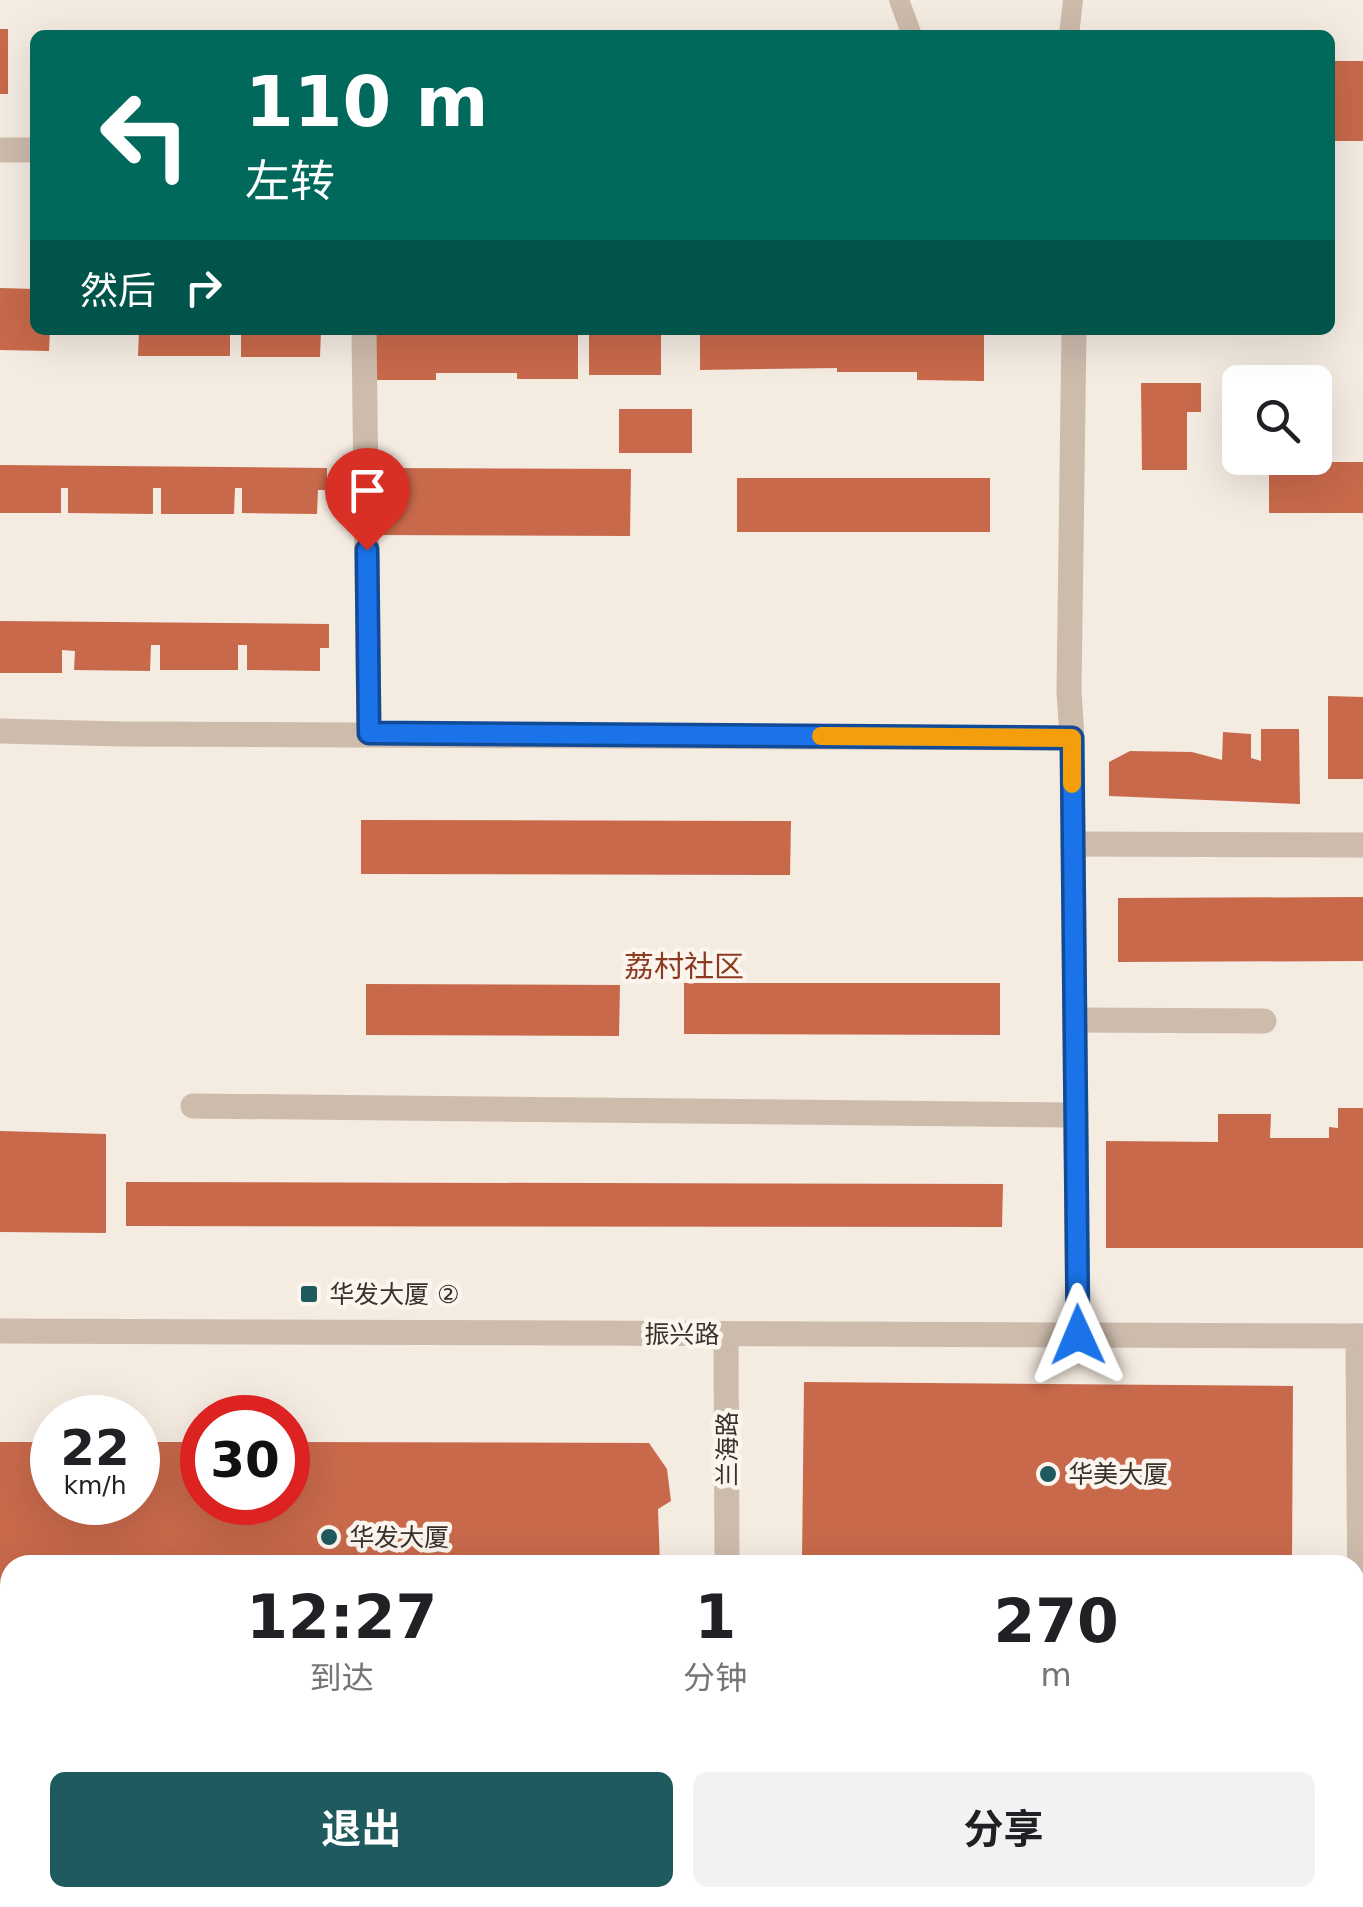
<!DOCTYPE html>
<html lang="zh">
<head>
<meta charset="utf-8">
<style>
	:root { --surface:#fff; --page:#f2f2f2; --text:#202124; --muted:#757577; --accent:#1f5a5e }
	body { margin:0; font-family:"DejaVu Sans","Noto Sans SC",sans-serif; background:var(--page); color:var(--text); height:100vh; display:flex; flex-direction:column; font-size:38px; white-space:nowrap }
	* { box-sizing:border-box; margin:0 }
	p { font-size:32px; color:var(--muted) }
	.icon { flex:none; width:55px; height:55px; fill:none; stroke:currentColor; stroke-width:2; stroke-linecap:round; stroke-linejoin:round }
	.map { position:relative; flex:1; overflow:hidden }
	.details { position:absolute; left:0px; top:1555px; width:1365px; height:352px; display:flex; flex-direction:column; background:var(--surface); border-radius:30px 30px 0 0; box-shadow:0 10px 40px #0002 }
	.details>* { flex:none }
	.guide { position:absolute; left:30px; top:30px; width:1305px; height:305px; border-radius:15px; box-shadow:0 10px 40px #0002; background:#00695c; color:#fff; overflow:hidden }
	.controls { position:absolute; left:1222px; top:365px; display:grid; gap:20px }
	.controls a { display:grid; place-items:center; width:110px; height:110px; border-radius:15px; background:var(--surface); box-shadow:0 10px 40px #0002; font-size:50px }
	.speed { position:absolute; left:30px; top:1395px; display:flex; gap:20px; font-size:50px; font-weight:700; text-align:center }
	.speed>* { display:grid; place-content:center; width:130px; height:130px; border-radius:50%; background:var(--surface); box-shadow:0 10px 40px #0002; line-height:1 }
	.speed small { font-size:25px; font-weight:400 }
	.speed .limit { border:15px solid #d22; background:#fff; color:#111 }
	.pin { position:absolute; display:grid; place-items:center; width:85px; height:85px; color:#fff; margin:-102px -42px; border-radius:50% 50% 50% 0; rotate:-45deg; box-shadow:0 0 10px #0007 }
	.pin .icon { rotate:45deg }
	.me { position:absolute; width:110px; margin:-55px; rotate:359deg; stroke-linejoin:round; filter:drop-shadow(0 0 8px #0008) }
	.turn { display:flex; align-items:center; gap:35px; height:210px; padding:0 50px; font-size:45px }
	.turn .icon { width:130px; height:130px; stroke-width:2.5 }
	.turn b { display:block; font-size:70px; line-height:85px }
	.then { display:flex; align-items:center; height:95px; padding:0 50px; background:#0003; gap:20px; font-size:38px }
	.eta { display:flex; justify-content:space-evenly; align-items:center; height:170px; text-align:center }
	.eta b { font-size:60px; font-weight:700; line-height:70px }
	.button { display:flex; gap:20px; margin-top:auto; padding:20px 50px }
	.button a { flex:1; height:115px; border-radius:15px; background:var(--accent); color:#fff; font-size:40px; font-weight:700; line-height:115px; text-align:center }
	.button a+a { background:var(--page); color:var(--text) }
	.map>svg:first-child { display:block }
	.building { fill:#c8694b }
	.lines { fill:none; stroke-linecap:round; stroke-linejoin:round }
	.service { stroke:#cdbbac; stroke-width:20 }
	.minor { stroke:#cdbbac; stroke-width:25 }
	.tertiary { stroke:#cdbbac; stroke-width:25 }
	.route-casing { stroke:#114b97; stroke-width:25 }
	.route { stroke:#1a73e8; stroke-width:18 }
	.slow { stroke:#f59e0b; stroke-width:18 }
	.poi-dot { fill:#1f5a5e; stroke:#fbf5ee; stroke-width:4 }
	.labels { text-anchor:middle; stroke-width:9; stroke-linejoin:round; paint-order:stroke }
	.poi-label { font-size:25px; fill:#3b302b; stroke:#fbf5ee; text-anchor:start }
	.street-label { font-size:25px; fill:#3b302b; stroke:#fbf5ee }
	.quarter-label { font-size:30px; fill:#8c3b22; stroke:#fbf5ee }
</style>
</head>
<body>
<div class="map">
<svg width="1363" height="1907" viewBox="0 0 1363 1907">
	<rect width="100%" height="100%" fill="#f4ebe1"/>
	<!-- building -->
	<g class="building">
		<rect x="0" y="29" width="8" height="65"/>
		<rect x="1330" y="61" width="33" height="80"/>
		<path d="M0 288 35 289V330H50L49 351 0 350Z"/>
		<path d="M139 330H240V333L230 334V356H138Z"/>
		<path d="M241 330H321L320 357H241Z"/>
		<path d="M372 330H578V379H517V373H436V380H372Z"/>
		<rect x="589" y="330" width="72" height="45"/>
		<path d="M700 330H984V381L917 380V372H837V368L700 370Z"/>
		<path d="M1141 383H1201V412H1187V470H1142Z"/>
		<rect x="619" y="409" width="73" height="44"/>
		<rect x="1269" y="462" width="94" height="51"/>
		<path d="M0 465 327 468V490H318L317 514 242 513V488H235L234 514H161V488H153V514L68 513V488H61V513H0Z"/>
		<path d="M374 468 631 469 630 536 374 535Z"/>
		<rect x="737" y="478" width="253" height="54"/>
		<path d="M0 621 329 624V648H320V671L247 670V645H238V670H160V645H151L150 671 74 670 75 651 62 650V673H0Z"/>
		<path d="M1328 696 1363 697V779H1328Z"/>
		<path d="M1261 729H1299L1300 804 1109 796V762L1130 751 1192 752 1222 760 1223 732 1251 734V758L1261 761Z"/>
		<path d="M361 820 791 821 790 875 361 874Z"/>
		<path d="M1363 897V961L1118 962V898Z"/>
		<path d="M684 983H1000V1035L684 1034Z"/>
		<path d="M366 984 620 985 619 1036 366 1035Z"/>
		<path d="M1338 1108H1363V1248H1106V1141L1218 1142V1114H1271L1270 1138H1329V1127L1338 1128Z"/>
		<path d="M0 1131 106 1134V1233L0 1232Z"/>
		<path d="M126 1182 1003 1184 1002 1227 126 1226Z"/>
		<path d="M804 1382 1293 1386 1292 1565 802 1562Z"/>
		<path d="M0 1442H52V1502H138V1442H202V1502H288V1442L649 1443 667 1469 671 1501 658 1509 660 1565H10V1640H0Z"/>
		<path d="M10 1706V1898H213L212 1907H0V1720Z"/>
	</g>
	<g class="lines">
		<!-- service -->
		<g class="service">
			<path d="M899 0 912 35"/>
			<path d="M1069 35 1073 0"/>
		</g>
		<!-- minor -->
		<g class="minor">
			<path d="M0 150H35"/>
			<path d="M364 330 369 733"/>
			<path d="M1074 330 1069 691 1072 738 1078 1335"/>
			<path d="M0 731 122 734 1072 738"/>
			<path d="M1073 844 1363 845"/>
			<path d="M1075 1020 1264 1021"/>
			<path d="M193 1106 1076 1115"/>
			<path d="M726 1334 727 1565"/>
			<path d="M1358 1336 1362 1907"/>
			<path d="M0 1846H10"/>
			<path d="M728 1898V1907"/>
		</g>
		<!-- tertiary -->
		<path class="tertiary" d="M0 1331 1363 1336"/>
	</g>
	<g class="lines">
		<defs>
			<path id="route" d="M367 550 369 733 1072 738 1078 1335"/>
		</defs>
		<!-- route casing -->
		<use href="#route" class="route-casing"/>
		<!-- route -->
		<use href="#route" class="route"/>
		<!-- slow -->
		<path class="slow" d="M821 736 1072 738V784"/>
	</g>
	<!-- markers -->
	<g class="poi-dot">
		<rect x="299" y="1284" width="20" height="20" rx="5"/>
		<circle cx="1048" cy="1474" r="10"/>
		<circle cx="329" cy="1537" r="10"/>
	</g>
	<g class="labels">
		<!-- poi labels -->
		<g class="poi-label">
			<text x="329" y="1303">华发大厦 ②</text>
			<text x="1068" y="1483">华美大厦</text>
			<text x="349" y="1546">华发大厦</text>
		</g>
		<!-- street labels -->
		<g class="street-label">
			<text x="682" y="1343">振兴路</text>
			<text transform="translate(727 1449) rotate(-90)" y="9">兰海路</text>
		</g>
		<!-- quarter labels -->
		<g class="quarter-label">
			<text x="684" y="977">荔村社区</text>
		</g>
	</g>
</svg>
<div class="controls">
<a><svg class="icon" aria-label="search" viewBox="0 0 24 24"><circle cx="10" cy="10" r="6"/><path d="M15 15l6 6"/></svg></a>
</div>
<div class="speed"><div>22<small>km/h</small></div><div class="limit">30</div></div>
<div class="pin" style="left:367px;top:550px;background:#d93025"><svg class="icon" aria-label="arrive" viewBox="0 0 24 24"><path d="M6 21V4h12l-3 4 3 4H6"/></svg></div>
<svg class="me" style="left:1078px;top:1335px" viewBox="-20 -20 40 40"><path d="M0-17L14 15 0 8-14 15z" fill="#1a73e8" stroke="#fff" stroke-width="4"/></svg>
<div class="guide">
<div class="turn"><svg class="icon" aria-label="left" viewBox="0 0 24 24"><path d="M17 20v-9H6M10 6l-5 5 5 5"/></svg><div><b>110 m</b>左转</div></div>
<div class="then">然后<svg class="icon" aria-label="right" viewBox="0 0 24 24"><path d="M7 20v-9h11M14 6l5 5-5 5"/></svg></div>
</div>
<section class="details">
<div class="eta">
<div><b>12:27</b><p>到达</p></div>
<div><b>1</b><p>分钟</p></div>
<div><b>270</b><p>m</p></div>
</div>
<div class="button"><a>退出</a><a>分享</a></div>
</section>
</div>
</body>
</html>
